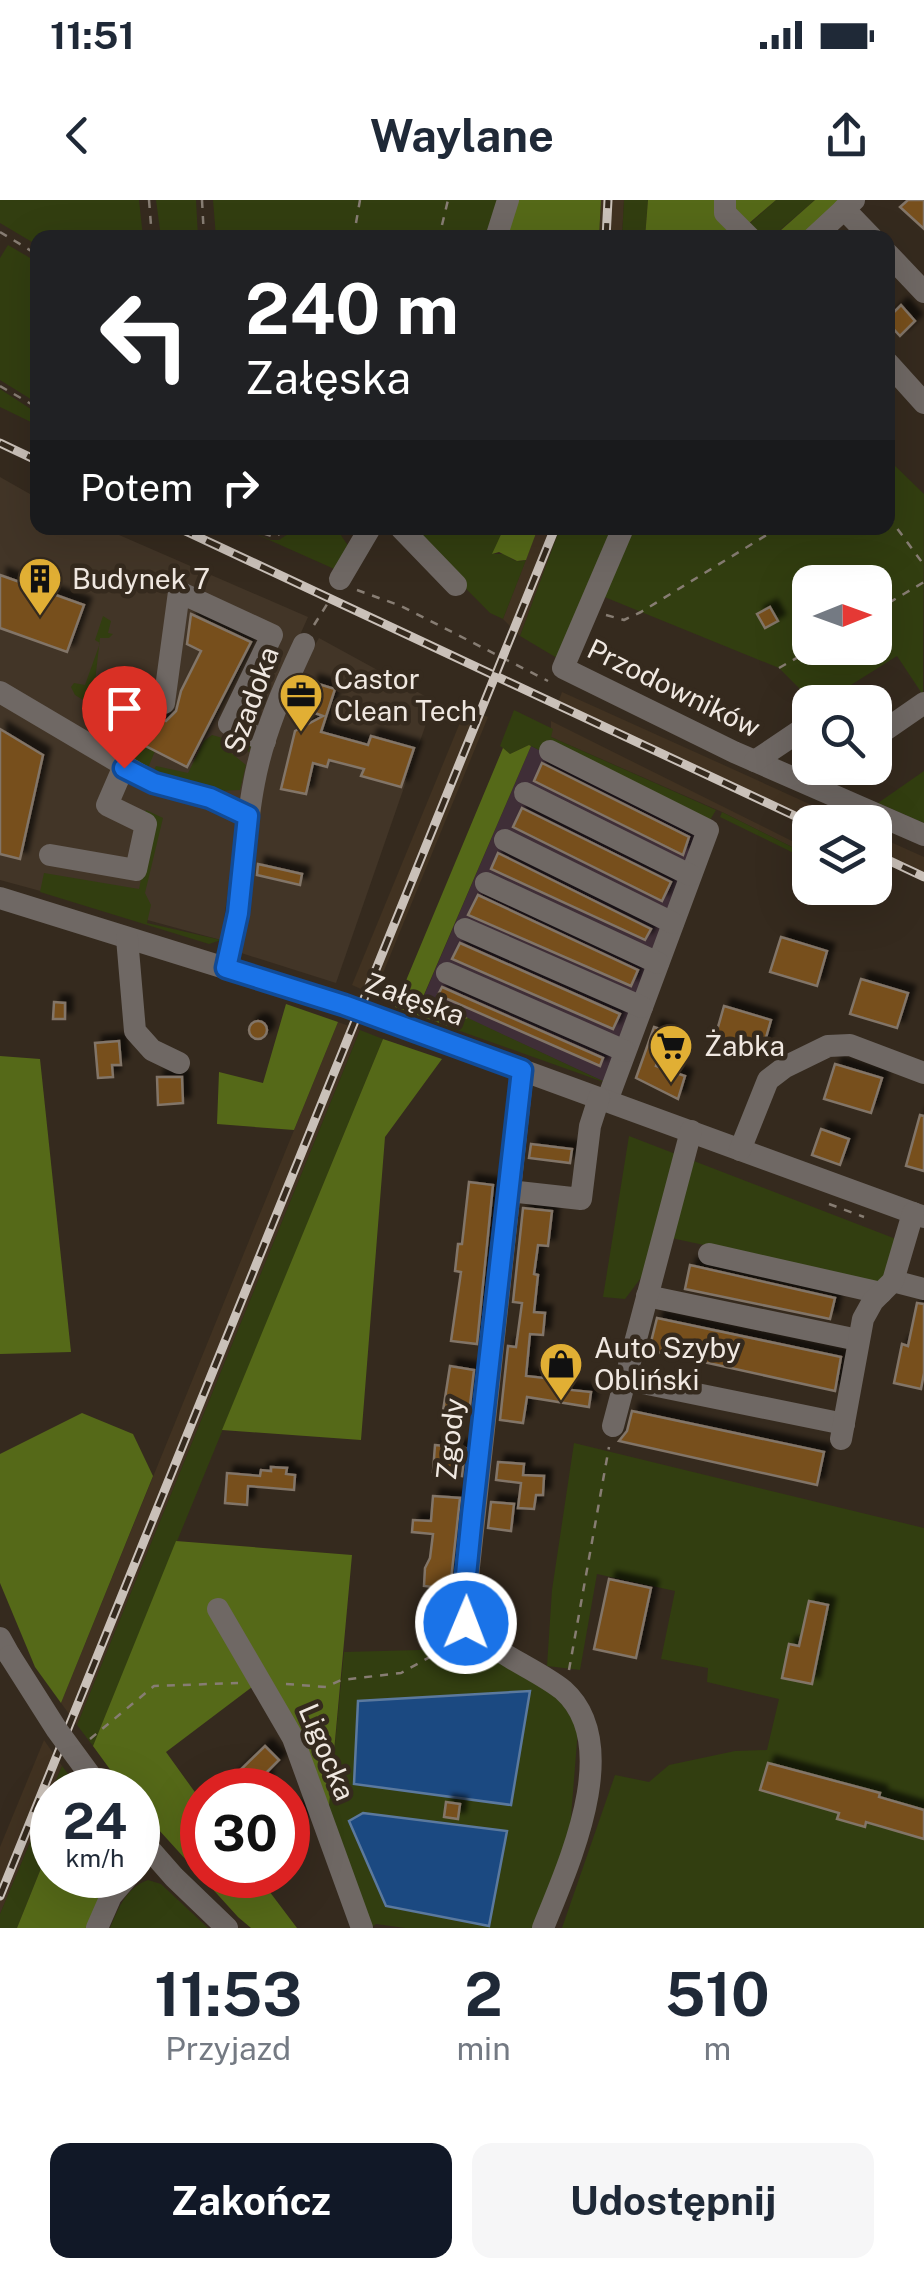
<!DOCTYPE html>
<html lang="pl">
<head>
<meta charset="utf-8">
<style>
	:root { --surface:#fff; --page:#f6f6f7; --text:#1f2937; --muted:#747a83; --accent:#111827 }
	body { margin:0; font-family:"Public Sans",sans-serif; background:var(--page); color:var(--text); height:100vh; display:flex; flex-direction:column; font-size:38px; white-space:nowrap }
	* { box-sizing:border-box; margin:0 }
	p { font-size:32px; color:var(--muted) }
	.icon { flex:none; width:55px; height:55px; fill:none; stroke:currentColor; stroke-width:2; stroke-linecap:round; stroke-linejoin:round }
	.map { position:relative; height:1728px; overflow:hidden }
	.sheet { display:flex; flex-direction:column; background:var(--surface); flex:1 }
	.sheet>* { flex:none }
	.banner { position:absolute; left:30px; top:30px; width:865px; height:305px; border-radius:20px; box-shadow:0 10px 40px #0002; background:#202124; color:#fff; overflow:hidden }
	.needle { width:65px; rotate:89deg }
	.controls { position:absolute; left:792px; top:365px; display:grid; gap:20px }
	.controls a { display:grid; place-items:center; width:100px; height:100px; border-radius:20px; background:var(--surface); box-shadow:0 10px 40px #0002; font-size:50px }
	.speed { position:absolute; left:30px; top:1568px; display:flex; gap:20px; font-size:50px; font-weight:700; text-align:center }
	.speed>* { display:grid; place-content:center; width:130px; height:130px; border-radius:50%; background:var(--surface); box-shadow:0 10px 40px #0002; line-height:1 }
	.speed small { font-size:25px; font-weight:400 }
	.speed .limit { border:15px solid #d22; background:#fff; color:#111 }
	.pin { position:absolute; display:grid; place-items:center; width:85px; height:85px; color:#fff; margin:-102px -42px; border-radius:50% 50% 50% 0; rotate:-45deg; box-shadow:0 0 10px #0007 }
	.pin .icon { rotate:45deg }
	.me { position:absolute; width:110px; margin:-55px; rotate:1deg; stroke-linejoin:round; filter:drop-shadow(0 0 8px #0008) }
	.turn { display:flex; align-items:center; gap:35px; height:210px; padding:0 50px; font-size:45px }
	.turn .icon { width:130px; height:130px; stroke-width:2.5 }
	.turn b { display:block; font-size:70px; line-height:85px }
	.then { display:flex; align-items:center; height:95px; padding:0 50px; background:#0003; gap:20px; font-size:38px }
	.eta { display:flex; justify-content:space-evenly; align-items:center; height:170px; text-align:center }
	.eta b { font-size:60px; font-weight:700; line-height:70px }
	.cta { display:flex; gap:20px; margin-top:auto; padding:20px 50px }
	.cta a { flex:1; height:115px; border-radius:20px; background:var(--accent); color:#fff; font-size:40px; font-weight:700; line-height:115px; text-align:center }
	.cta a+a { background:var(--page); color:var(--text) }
	.status { display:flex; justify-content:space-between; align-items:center; height:70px; padding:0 50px; background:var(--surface); direction:ltr }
	.status svg { height:28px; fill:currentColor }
	header { display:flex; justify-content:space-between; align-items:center; height:130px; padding:0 50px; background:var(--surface); font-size:45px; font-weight:700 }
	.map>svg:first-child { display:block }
	.commercial { fill:#423527 }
	.industrial { fill:#3f2e37 }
	.built { fill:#413221 }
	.green { fill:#323e10; fill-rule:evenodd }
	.forest { fill:#556918 }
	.water { fill:#1b4981; stroke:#5b799e; stroke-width:2.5 }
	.building { fill:#774f1c; stroke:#827568; stroke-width:2.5; filter:url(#shadow) }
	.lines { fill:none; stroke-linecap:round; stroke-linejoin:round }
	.path { stroke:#877d73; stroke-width:2.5; stroke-dasharray:8 8; stroke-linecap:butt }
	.minor { stroke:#6f6864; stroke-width:22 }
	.rail-casing { stroke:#cac1b9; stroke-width:9 }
	.rail { stroke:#352a1e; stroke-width:5; stroke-dasharray:15; stroke-linecap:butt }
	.minor-bridge { stroke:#6f6864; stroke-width:22 }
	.route-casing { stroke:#114b97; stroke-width:25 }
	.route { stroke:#1a73e8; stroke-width:18 }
	.labels { text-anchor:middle; stroke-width:9; stroke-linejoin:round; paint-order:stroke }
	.poi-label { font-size:28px; fill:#f0e8e1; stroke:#352a1e; text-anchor:start }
	.street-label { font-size:28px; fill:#f0e8e1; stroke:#352a1e }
</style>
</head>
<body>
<div class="status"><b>11:51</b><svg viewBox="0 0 49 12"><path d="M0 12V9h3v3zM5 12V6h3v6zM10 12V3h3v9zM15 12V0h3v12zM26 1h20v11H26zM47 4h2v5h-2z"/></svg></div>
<header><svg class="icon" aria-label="back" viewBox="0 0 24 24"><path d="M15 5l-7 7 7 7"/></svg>Waylane<svg class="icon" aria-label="share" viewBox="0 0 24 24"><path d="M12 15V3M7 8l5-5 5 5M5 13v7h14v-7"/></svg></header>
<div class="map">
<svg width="924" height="1728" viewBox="0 0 924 1728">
	<defs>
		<filter id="shadow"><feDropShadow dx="7" dy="-7" stdDeviation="2.5" flood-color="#0009"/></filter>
	</defs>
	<rect width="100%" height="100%" fill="#352a1e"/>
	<!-- commercial -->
	<g class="commercial">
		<path d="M0 277 37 298 38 328H103L308 417 275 491 236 636 221 740 0 680Z"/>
		<path d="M319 438 434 501 336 783 238 752 255 627 274 539 293 482Z"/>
	</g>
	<!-- industrial -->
	<path class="industrial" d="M531 546 703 631 609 884 423 798Z"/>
	<!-- built -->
	<g class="built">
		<path d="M601 0H624L622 37 599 38Z"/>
		<path d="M538 328H560L520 436 503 419Z"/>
		<path d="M562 492 737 571 849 622H810V626L556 508Z"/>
		<path d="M466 508 488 517 374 795 352 785Z"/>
		<path d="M551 521 810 650V656L722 612 551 537Z"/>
		<path d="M875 635 924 657V680L875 657Z"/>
		<path d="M338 822 360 830 77 1525 61 1503Z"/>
		<path d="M44 1540 62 1566 0 1714V1647Z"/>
	</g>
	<!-- green -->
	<g class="green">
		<path d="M0 0H139L143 37 38 38 37 45 0 23Z"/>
		<path d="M156 0H196L198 37H161Z"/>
		<path d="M213 0H498L487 38 216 37Z"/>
		<path d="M624 0H648L645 37 622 38Z"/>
		<path d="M776 0H815L772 37H760L748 25Z"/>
		<path d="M8 45 37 62V203L0 180V58Z"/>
		<path d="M0 189 37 213V225L0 207Z"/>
		<path d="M888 259 924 294 923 495 897 456 824 502H813L779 468 602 396 631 328H888ZM810 382H875V448H810Z"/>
		<path d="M242 328 271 340H279L297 328H336L351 350 341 372Z"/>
		<path d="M406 328 423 330 425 328H504L493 354H506C512 360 518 363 526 360L503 419 490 413Z"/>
		<path d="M560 328H618L562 461 520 436Z"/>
		<path d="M103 416 111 421 108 433 113 434 109 438H100L94 490 103 492 105 498 100 505 93 506 75 495 71 487 74 483 85 485 100 443 95 440Z"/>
		<path d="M514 510 553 529 551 537 716 610 710 620 565 547 541 551 529 545 510 554 500 546Z"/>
		<path d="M116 535 126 536 155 551 148 568 114 549 113 537Z"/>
		<path d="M212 535 251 546 249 552 231 540 225 548 246 565 240 590 219 591 152 574 156 566 188 573 204 541Z"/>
		<path d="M924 571V623L878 603Z"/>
		<path d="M146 610 163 618 145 693 151 705 147 723 221 740 209 744 40 692 44 673 139 689 153 621 143 616Z"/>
		<path d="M722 612 810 656V661L720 617Z"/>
		<path d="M468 818 609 884 443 825 448 826Z"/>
		<path d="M360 830 383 839 93 1546 77 1525Z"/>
		<path d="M629 936 896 1039 890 1067 878 1082 671 1038 625 1099 603 1097Z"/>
		<path d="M574 1243 924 1328V1728H562L615 1575 649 1582 669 1565 735 1551 767 1550 779 1499 707 1482 708 1468 661 1459 675 1391 597 1374 580 1470 547 1466 552 1390Z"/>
		<path d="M466 1437 556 1493 578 1529 569 1642 534 1728H405L376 1724 371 1728 329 1606 344 1452 457 1449Z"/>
		<path d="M62 1566 76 1584 73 1590H52V1641L17 1728H0V1714Z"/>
		<path d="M148 1680 161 1684 208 1728H110C118 1708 127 1687 148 1680Z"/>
	</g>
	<!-- forest -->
	<g class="forest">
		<path d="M511 0H601L599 37 500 38Z"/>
		<path d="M648 0H720L735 38H645Z"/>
		<path d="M734 0H776L747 25 733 6Z"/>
		<path d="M815 0H845L804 37 772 38Z"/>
		<path d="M504 328H538L526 360 517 361 499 352 492 354Z"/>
		<path d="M529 545 531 546 423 797 468 818 448 826 395 807 503 548 510 554Z"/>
		<path d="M286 804 338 822 294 930 217 924 219 872 263 883Z"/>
		<path d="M383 839 442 859 385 937 361 1240 222 1230Z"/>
		<path d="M0 856 40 859 71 1152 0 1154Z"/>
		<path d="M82 1213 133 1234 153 1276 61 1503 35 1467 0 1383V1254Z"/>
		<path d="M176 1341 352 1355 329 1606 268 1475 166 1552 202 1602V1675H257L297 1728H251L238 1717 138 1607V1590H125L93 1546Z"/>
		<path d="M52 1641V1675H120L90 1728H17Z"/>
	</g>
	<!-- water -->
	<g class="water">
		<path d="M530 1491 511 1605 354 1584 358 1501Z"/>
		<path d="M363 1613 507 1631 489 1726 386 1706 349 1621Z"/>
	</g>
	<!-- building -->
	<g class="building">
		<path d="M908 0H924V29L900 7Z"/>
		<path d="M901 105 915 121 900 136 888 123V118Z"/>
		<path d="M0 375 84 405 67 452 0 428Z"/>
		<path d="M770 407 778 421 765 428 757 414Z"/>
		<path d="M191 414 251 442 187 567 126 536 131 503 166 521 176 511 181 491 201 451 187 444Z"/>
		<path d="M312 482 335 489 321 532 368 545 371 536 414 548 401 587 361 576 364 569 329 560 327 567 313 563 306 594 281 589 295 531 323 516 304 509Z"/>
		<path d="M0 529 43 555 20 659 0 654Z"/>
		<path d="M542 563 689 637 683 655 534 581Z"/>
		<path d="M522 608 671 682 662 701 513 627Z"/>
		<path d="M498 653 651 729 645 740 491 669Z"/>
		<path d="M258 664 302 674 300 685 257 675Z"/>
		<path d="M478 695 638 770 631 786 468 715Z"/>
		<path d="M781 737 827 751 817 786 770 772Z"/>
		<path d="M460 743 620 814 613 829 452 759Z"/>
		<path d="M861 779 908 793 897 828 850 814Z"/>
		<path d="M442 787 603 858 600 866 438 795Z"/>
		<path d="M54 802 65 803V819H53Z"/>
		<path d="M724 806 771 820 761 855 714 841Z"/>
		<circle cx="258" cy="830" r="9"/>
		<path d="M654 827 668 832 656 866 685 876 678 899 636 878Z"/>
		<path d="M119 841 121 865H112L113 877 98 878 95 843Z"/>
		<path d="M835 864 882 878 871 913 824 899Z"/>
		<path d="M157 877H182L183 903 158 905Z"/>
		<path d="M920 915 924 916V971L906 966Z"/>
		<path d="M821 929 849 939 840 965 812 955Z"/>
		<path d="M531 944 572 949 570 963 529 958Z"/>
		<path d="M469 982 493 985 477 1144 451 1141 461 1072 455 1071 458 1044H462Z"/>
		<path d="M523 1008 552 1011 548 1046 538 1045 534 1074 538 1075 534 1112 545 1113 543 1135 530 1134 526 1176 554 1179 552 1188 591 1192 589 1207 527 1197 523 1223 500 1220 508 1146 516 1147 522 1103 513 1102Z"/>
		<path d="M690 1065 835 1098 830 1119 685 1089Z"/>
		<path d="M917 1103 924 1104V1173L921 1189 894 1183 902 1144 908 1146Z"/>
		<path d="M657 1118 841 1157 835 1191 649 1150Z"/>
		<path d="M450 1166 474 1170 469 1214 443 1211Z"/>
		<path d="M632 1211 824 1252 817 1285 619 1241 627 1231Z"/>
		<path d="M435 1245 465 1248 462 1276 433 1272Z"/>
		<path d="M498 1262 524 1264 523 1275 544 1276 543 1295H536L534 1309 518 1308 521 1283 496 1280Z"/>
		<path d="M271 1267 287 1268 286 1274 295 1275 294 1290 248 1286 247 1305 225 1303 227 1273 260 1276 261 1270 271 1271Z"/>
		<path d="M433 1296 460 1298 450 1389 424 1386 425 1368 430 1358 433 1334 412 1332 413 1320 431 1321Z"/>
		<path d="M491 1302 514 1304 511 1331 488 1328Z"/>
		<path d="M609 1379 651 1388 636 1458 594 1449Z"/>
		<path d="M809 1401 828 1405 812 1484 782 1478 789 1444 799 1446Z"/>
		<path d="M265 1546 279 1560 263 1576 267 1580 257 1590H234L227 1583Z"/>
		<path d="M768 1563 880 1593 879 1597 924 1610V1639L866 1622 865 1627 837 1619 839 1613 760 1590Z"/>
		<path d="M446 1602 460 1604 458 1619 444 1617Z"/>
		<path d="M298 1607 304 1620 288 1626V1611Z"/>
	</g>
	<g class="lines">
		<!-- path -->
		<g class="path">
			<path d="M149 0 152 38"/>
			<path d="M202 0 204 38"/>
			<path d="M356 23 360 0"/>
			<path d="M442 25 448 0"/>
			<path d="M0 32 38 55"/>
			<path d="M0 186 38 208"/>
			<path d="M888 316 924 365"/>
			<path d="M248 328 274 337 290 328"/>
			<path d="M357 390 401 406 548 481"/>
			<path d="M875 411 924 382"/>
			<path d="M606 415 624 420 641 412 778 328"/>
			<path d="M314 425 331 398"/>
			<path d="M779 468 814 448"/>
			<path d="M829 1004 864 1017"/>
			<path d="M569 1470 609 1247"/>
			<path d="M286 1484 326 1487 341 1480 401 1473 457 1442"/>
			<path d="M90 1539 154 1486 238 1483"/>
		</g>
		<!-- minor -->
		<g class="minor">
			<path d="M725 0V13L750 38"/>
			<path d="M844 9 872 38"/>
			<path d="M496 38 508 0"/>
			<path d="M813 38 854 0"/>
			<path d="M888 54 924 92"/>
			<path d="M888 163 924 203"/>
			<path d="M401 328 456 385"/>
			<path d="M623 328 563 468 734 552 924 635"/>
			<path d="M340 379 370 328"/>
			<path d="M0 492 154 583 210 598 248 616"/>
			<path d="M164 503 179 392 272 435 229 524 265 541"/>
			<path d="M875 537 924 503"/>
			<path d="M550 551 708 630 607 901"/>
			<path d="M755 561 810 524"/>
			<path d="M525 593 690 675"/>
			<path d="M505 640 673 723"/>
			<path d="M50 655 136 670 146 624 107 605 123 568"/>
			<path d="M486 683 658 763"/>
			<path d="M0 698 344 805 924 1017"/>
			<path d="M465 729 642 807"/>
			<path d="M127 738 135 831 152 850 179 863"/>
			<path d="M226 768C244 707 242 644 254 583 263 534 283 489 304 444"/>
			<path d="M447 773 625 851"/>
			<path d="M523 870 464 1413C469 1439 490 1445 511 1458 528 1468 548 1478 563 1490 625 1545 567 1667 543 1728"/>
			<path d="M740 950 768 880 785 867 828 846 850 845 924 873"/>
			<path d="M509 991 581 999 590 926 599 898"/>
			<path d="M709 1054 881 1093"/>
			<path d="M893 1081 924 1089"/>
			<path d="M647 1096 858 1140"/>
			<path d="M623 1179 844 1224"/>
			<path d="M613 1226 691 931"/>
			<path d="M841 1239 863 1119 873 1101 893 1081 913 1013"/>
			<path d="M218 1409 293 1538 362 1728"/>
			<path d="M0 1438 10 1456"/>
			<path d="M138 1636 174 1677 227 1728"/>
			<path d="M97 1728 111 1696 129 1675"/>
		</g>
		<defs>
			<g id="rail">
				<path d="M606 38 608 0"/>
				<path d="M0 243 38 261"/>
				<path d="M179 328 810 623"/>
				<path d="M875 654 924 677"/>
				<path d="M0 1696 555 328"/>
			</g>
		</defs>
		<!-- rail casing -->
		<use href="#rail" class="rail-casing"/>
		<!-- rail -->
		<use href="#rail" class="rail"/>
		<!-- minor-bridge -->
		<path class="minor-bridge" d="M10 1456 57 1530 101 1590"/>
	</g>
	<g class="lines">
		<defs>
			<path id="route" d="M124 568 154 583 210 598 248 616 238 713 226 768 344 805 522 870 472 1315 464 1395 466 1423"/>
		</defs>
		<!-- route casing -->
		<use href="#route" class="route-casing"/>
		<!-- route -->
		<use href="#route" class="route"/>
	</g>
	<!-- icons -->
	<defs>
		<symbol id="building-pin" viewBox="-11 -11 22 30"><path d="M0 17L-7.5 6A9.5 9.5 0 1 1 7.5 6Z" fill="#e1af34" stroke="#352a1e"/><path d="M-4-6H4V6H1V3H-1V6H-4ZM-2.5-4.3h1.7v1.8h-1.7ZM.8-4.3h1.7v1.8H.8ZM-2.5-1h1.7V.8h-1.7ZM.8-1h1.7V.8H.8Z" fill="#111"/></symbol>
		<symbol id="office-pin" viewBox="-11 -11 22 30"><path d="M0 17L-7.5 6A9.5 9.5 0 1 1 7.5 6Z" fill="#e1af34" stroke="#352a1e"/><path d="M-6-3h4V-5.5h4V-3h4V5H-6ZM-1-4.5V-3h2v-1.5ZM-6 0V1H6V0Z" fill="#111"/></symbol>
		<symbol id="supermarket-pin" viewBox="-11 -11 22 30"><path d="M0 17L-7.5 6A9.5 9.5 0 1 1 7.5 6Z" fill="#e1af34" stroke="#352a1e"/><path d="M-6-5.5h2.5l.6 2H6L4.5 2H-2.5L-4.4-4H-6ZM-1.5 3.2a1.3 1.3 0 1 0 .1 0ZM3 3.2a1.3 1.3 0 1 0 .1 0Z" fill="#111"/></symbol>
		<symbol id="shop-pin" viewBox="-11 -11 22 30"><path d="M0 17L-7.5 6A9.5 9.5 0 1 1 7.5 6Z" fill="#e1af34" stroke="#352a1e"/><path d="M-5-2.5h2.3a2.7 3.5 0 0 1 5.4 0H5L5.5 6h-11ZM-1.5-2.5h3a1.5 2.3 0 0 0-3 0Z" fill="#111"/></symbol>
	</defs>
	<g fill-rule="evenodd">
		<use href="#building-pin" x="15" y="354" width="50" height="68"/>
		<use href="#office-pin" x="276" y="470" width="50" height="68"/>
		<use href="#supermarket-pin" x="646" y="821" width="50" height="68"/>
		<use href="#shop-pin" x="536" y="1139" width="50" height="68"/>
	</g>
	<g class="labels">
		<!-- poi labels -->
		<g class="poi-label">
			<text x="72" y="389">Budynek 7</text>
			<text x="334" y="489">Castor<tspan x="334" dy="32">Clean Tech</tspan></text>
			<text x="704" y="856">Żabka</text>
			<text x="594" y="1158">Auto Szyby<tspan x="594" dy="32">Obliński</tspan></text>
		</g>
		<!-- street labels -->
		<g class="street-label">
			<text transform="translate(674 488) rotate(26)" y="10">Przodowników</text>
			<text transform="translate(251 500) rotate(-70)" y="10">Szadoka</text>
			<text transform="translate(415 799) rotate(20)" y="10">Załęska</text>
			<text transform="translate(450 1239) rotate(-84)" y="10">Zgody</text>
			<text transform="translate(327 1552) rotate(67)" y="10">Ligocka</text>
		</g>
	</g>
</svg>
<div class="controls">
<a><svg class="needle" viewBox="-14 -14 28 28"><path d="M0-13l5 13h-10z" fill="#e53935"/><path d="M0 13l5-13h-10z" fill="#747a83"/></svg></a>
<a><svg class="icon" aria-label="search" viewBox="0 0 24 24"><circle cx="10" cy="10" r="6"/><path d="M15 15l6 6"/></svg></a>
<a><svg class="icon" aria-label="layers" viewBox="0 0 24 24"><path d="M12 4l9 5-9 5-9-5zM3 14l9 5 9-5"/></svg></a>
</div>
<div class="speed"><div>24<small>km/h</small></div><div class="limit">30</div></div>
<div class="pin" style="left:124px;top:568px;background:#d93025"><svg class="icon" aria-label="arrive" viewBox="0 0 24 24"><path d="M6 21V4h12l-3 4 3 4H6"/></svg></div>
<svg class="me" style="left:466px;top:1423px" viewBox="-20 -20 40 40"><circle r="17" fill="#1a73e8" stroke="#fff" stroke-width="3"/><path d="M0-11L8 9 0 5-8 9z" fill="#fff"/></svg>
<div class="banner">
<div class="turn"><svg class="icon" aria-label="left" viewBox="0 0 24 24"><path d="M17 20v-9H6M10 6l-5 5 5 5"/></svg><div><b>240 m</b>Załęska</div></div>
<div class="then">Potem<svg class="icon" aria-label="right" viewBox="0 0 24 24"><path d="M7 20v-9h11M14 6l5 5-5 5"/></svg></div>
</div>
</div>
<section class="sheet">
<div class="eta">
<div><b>11:53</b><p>Przyjazd</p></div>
<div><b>2</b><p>min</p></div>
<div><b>510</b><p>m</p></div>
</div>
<div class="cta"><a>Zakończ</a><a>Udostępnij</a></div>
</section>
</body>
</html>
